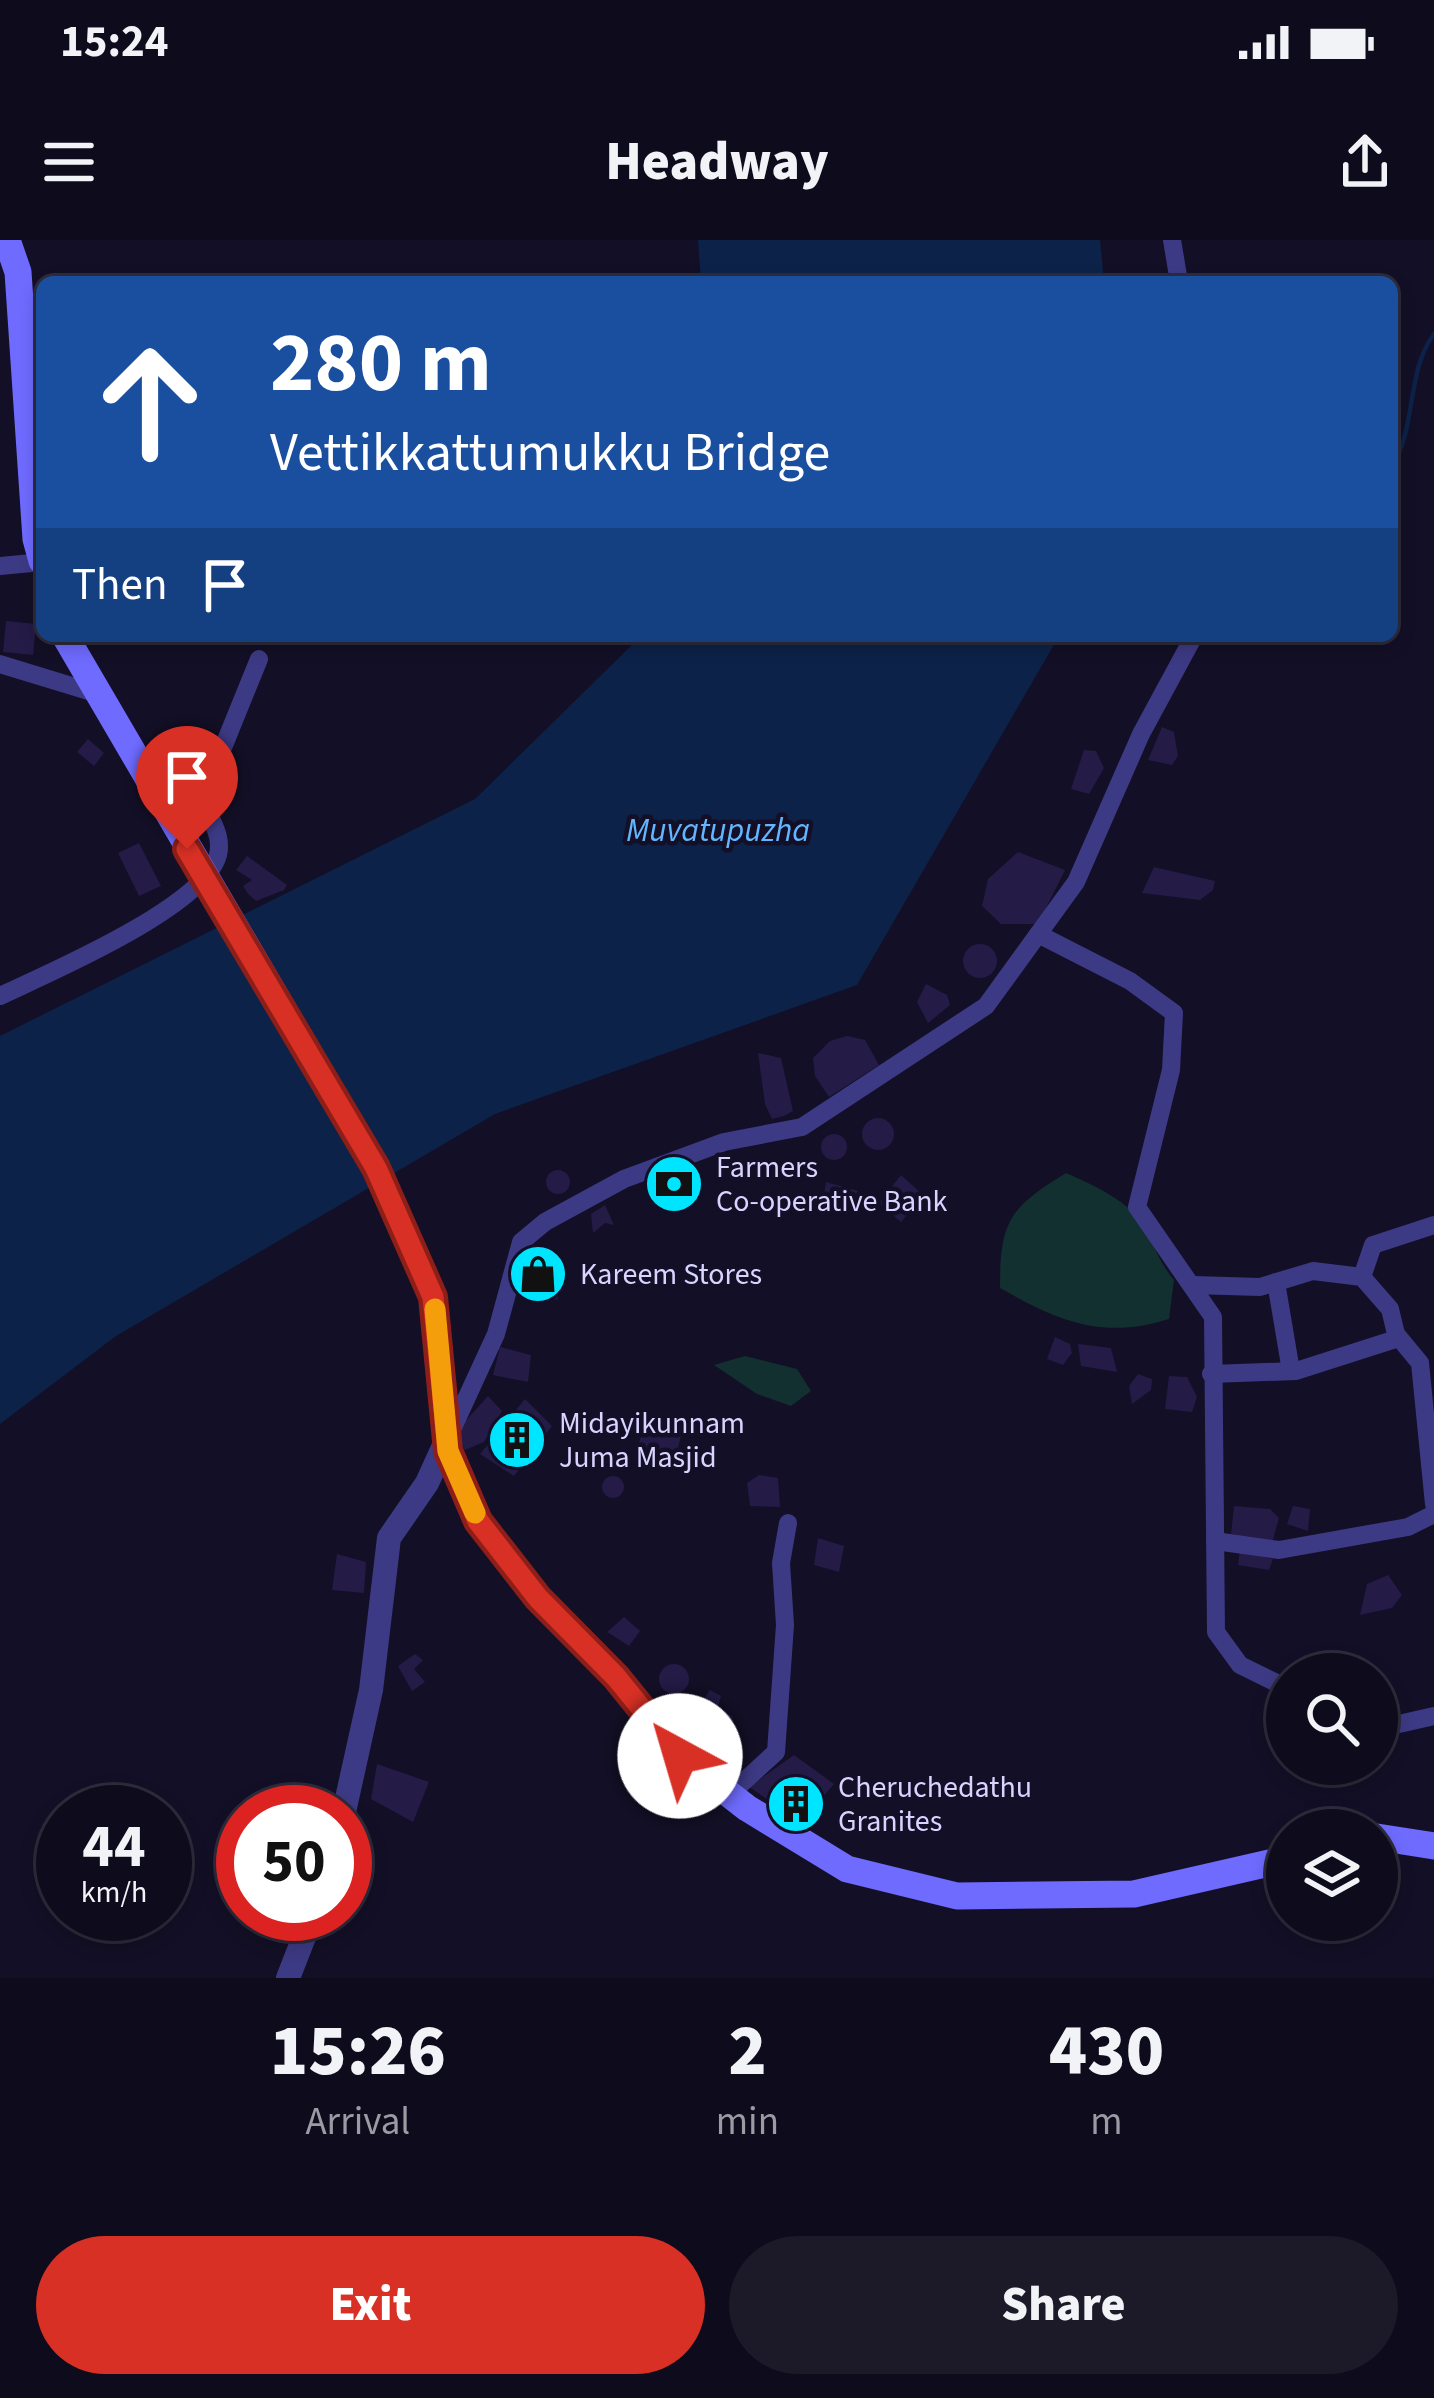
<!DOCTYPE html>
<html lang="en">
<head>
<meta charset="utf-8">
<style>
	:root { --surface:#0e0b1c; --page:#1c1929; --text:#f1f3f6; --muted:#9b9ba3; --line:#2e2b3b; --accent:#d93025 }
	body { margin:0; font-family:"Source Sans 3",sans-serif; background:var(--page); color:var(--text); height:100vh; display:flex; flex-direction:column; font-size:45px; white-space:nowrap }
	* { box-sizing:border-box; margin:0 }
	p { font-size:39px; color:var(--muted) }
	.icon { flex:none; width:66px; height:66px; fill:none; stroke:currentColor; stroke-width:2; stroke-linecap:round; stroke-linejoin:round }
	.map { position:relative; height:1738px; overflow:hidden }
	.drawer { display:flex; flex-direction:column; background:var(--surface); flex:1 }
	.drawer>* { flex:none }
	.guide { position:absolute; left:36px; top:36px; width:1362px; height:366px; border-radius:18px; box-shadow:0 6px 18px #0003,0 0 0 3px var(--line); background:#1a4fa0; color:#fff; overflow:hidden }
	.buttons { position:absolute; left:1266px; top:1413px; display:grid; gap:24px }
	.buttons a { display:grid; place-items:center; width:132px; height:132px; border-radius:50%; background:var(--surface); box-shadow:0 6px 18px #0003,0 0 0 3px var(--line); font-size:60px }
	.speed { position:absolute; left:36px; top:1545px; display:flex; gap:24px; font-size:60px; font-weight:700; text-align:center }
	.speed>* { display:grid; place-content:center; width:156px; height:156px; border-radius:50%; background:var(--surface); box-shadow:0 6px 18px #0003,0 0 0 3px var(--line); line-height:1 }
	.speed small { font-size:30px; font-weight:400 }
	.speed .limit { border:18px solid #d22; background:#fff; color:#111 }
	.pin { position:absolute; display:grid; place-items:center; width:102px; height:102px; color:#fff; margin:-123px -51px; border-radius:50% 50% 50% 0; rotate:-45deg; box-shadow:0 0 12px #0007 }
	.pin .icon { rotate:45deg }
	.me { position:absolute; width:132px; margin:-66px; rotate:321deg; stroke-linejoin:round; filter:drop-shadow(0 0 9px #0008) }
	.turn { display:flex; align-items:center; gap:42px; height:252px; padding:0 36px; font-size:54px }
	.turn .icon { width:156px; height:156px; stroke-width:2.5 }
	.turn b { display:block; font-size:84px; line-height:102px }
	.then { display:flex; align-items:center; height:114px; padding:0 36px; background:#0003; gap:24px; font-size:45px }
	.eta { display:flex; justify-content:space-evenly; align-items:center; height:204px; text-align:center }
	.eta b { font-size:72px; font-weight:800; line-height:84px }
	.action { display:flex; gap:24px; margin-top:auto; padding:24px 36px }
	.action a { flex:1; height:138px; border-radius:72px; background:var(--accent); color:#fff; font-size:48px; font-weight:800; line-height:138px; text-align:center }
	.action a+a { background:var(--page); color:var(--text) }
	.status { display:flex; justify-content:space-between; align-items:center; height:84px; padding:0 60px; background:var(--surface); direction:ltr }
	.status svg { height:33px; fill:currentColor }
	header { display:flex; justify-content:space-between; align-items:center; height:156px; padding:0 36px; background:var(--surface); font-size:54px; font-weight:800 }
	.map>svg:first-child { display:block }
	.green { fill:#12302f }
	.water { fill:#0c2248 }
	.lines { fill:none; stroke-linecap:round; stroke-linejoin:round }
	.stream { stroke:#0c2248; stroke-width:4.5 }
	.building { fill:#241b47 }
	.minor { stroke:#3d3a85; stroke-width:18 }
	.tertiary { stroke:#3d3a85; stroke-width:24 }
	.secondary { stroke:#6f6bff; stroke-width:27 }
	.route-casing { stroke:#8d1f18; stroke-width:30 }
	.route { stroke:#d93025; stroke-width:21 }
	.slow { stroke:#f59e0b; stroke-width:21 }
	.labels { text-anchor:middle; stroke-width:9; stroke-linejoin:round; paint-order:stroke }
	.poi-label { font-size:30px; fill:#d9d4ff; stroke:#130f26; text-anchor:start }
	.water-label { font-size:33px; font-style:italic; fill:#62b6ff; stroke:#130f26 }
</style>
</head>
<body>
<div class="status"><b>15:24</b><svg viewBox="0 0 49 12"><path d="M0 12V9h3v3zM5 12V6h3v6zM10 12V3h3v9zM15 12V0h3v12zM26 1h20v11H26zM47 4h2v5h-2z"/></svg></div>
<header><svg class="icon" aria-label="menu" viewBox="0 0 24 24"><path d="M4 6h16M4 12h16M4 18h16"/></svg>Headway<svg class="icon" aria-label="share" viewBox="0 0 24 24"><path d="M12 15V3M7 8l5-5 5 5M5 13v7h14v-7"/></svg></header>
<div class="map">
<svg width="1434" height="1738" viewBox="0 0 1434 1738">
	<rect width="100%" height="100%" fill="#130f26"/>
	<!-- green -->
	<g class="green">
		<path d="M1066 933C1093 945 1132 962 1146 989 1155 1008 1160 1023 1174 1040L1169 1079C1103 1100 1058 1081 1000 1048 1000 981 1009 968 1066 933Z"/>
		<path d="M745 1116 797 1129 811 1151 791 1166 757 1154 714 1125Z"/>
	</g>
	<!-- water -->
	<g class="water">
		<path d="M698 0H1100L1104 42H701Z"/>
		<path d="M641 396H1059L857 745 495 874 116 1096 0 1184V796L475 559Z"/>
	</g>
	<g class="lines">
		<!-- stream -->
		<path class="stream" d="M1392 226C1417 187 1406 131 1434 94"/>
	</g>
	<!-- building -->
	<g class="building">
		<path d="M6 381 36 384 33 415 3 412Z"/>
		<path d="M1162 487 1174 492 1178 516 1172 525 1148 520Z"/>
		<path d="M88 499 104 513 94 526 77 512Z"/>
		<path d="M1084 510 1096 511 1104 528 1089 554 1071 549Z"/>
		<path d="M139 603 161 646 139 656 118 613Z"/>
		<path d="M1018 612 1065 630 1038 684H1001L982 666 988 639Z"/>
		<path d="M247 616 287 645 284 650 256 661 248 654 243 646 252 640 236 630Z"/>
		<path d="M1154 627 1215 641 1213 650 1200 660 1142 653Z"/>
		<circle cx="980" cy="721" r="17"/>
		<path d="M926 744 947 755 950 765 928 783 917 762Z"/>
		<path d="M847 796 865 800 879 825 829 857 815 836 813 818 830 801Z"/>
		<path d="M758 813 781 818 793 871 784 876 772 879 765 864Z"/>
		<circle cx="878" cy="894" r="16"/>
		<circle cx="834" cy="907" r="13"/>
		<circle cx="558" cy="942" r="12"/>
		<circle cx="674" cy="945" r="13"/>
		<path d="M901 935 923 955 901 982 879 963Z"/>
		<path d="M826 942 858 951 856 974 822 967Z"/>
		<path d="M605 965 614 985 605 983 593 993 591 974Z"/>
		<path d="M535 1013 556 1017 558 1060 524 1053Z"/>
		<path d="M1055 1097 1070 1104 1072 1113 1063 1125 1047 1119Z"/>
		<path d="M1078 1104 1111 1108 1117 1132 1081 1126Z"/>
		<path d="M500 1107 531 1115 528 1142 493 1135Z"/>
		<path d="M1138 1134 1152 1139 1151 1150 1132 1164 1129 1146Z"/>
		<path d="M1169 1136 1187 1137 1197 1157 1192 1172 1165 1169Z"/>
		<path d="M488 1156 502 1171 484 1202 465 1210 456 1198 462 1185Z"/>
		<path d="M525 1159 552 1186 514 1236 480 1214Z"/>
		<path d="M643 1187 681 1195 674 1225 636 1216Z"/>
		<path d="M759 1235 778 1238 780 1267 750 1266 747 1243Z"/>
		<circle cx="613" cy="1247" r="11"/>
		<path d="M1234 1266 1270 1269 1279 1278 1272 1303 1231 1294Z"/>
		<path d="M1293 1266 1310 1269 1308 1291 1287 1284Z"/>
		<path d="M818 1298 844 1306 839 1332 814 1325Z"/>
		<path d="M1240 1309 1273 1319 1269 1330 1238 1325Z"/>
		<path d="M337 1314 366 1322 364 1353 332 1350Z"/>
		<path d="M1388 1335 1402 1355 1392 1368 1360 1375 1367 1344Z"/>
		<path d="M624 1377 640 1391 629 1406 607 1392Z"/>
		<path d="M415 1414 423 1420 414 1429 425 1442 412 1451 398 1426Z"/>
		<circle cx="674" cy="1439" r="15"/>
		<path d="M710 1450 721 1456 718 1467 733 1477 719 1497 705 1492 692 1477Z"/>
		<path d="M794 1515 834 1544 801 1582 749 1547Z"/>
		<path d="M377 1524 429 1542 413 1582 371 1559Z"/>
	</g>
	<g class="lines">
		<!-- minor -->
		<g class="minor">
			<path d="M1172 0 1179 42"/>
			<path d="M0 326 42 322"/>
			<path d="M0 424 98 454"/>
			<path d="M1038 694 1130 741 1174 773 1171 830 1137 967 1213 1077 1216 1392 1240 1425 1287 1448"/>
			<path d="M0 756C49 733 204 667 218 615 224 590 203 575 205 552L259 419"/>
			<path d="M1362 1037 1373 1005 1434 985"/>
			<path d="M1276 1042 1291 1131"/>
			<path d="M1193 1045 1260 1047 1313 1031 1362 1037 1390 1069 1396 1094 1420 1123 1434 1264"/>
			<path d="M1211 1134 1296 1131 1399 1098"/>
			<path d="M450 1194 496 1094 521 1002 545 982 624 939 724 902 802 887 986 766 1076 642 1141 494 1194 396"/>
			<path d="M1215 1301 1279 1310 1408 1287 1434 1274"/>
			<path d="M1377 1489 1434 1476"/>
			<path d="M729 1555 776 1512 785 1385 781 1323 788 1283"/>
		</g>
		<!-- tertiary -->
		<g class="tertiary">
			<path d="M344 1572 371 1450 389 1298 427 1243 447 1199"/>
			<path d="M288 1738 313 1674"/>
		</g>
		<!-- secondary -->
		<g class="secondary">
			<path d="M7 0 18 32 36 299 42 321"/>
			<path d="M65 396 376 928 433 1057 448 1212 478 1281 538 1358 615 1437 680 1516 747 1568 847 1629 957 1656 1134 1654 1287 1619"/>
			<path d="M1377 1597 1434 1606"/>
		</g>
	</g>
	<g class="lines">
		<defs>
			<path id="route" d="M187 609 376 928 433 1057 448 1211 478 1281 538 1358 616 1437 680 1516"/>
		</defs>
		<!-- route casing -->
		<use href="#route" class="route-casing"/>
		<!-- route -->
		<use href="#route" class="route"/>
		<!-- slow -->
		<path class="slow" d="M435 1069 448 1211 475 1273"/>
	</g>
	<!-- icons -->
	<defs>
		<symbol id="bank-disc" viewBox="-11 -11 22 22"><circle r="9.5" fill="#00e5ff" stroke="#130f26"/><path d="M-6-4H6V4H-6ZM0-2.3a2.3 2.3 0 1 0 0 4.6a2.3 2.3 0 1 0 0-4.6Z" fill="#111"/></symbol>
		<symbol id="shop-disc" viewBox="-11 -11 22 22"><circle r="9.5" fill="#00e5ff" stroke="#130f26"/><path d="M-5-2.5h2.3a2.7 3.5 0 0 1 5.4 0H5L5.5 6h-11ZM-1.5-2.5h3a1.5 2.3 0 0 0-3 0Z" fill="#111"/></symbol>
		<symbol id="building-disc" viewBox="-11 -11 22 22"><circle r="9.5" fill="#00e5ff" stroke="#130f26"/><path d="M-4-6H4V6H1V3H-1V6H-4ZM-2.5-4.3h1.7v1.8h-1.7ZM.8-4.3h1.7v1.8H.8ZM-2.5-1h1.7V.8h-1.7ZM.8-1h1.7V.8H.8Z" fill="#111"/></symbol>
	</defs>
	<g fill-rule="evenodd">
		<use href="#bank-disc" x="641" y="911" width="66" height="66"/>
		<use href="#shop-disc" x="505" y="1001" width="66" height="66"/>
		<use href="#building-disc" x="484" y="1167" width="66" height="66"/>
		<use href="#building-disc" x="763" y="1531" width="66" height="66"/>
	</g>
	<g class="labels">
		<!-- poi labels -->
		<g class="poi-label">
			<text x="716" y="937">Farmers<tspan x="716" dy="34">Co-operative Bank</tspan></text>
			<text x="580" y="1044">Kareem Stores</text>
			<text x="559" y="1193">Midayikunnam<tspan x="559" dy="34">Juma Masjid</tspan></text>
			<text x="838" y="1557">Cheruchedathu<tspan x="838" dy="34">Granites</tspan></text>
		</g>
		<!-- water labels -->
		<g class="water-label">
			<text x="718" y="601">Muvatupuzha</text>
		</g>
	</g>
</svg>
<div class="buttons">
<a><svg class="icon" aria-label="search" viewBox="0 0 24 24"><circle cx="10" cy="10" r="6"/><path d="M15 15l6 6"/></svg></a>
<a><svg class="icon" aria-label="layers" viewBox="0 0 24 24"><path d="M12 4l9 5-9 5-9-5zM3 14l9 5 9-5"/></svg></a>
</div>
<div class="speed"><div>44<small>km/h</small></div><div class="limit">50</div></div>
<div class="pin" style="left:187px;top:609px;background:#d93025"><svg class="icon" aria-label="arrive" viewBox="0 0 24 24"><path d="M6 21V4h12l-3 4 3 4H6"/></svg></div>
<svg class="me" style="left:680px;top:1516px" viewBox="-20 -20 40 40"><circle r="19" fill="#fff"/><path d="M0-13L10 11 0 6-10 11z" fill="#d93025"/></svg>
<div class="guide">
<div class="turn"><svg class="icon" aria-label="ahead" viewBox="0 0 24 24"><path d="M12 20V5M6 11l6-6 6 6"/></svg><div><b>280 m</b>Vettikkattumukku Bridge</div></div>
<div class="then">Then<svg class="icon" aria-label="arrive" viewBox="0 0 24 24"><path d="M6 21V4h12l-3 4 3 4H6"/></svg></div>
</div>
</div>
<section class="drawer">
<div class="eta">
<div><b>15:26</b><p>Arrival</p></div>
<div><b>2</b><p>min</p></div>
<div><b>430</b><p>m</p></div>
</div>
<div class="action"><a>Exit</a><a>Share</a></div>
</section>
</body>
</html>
